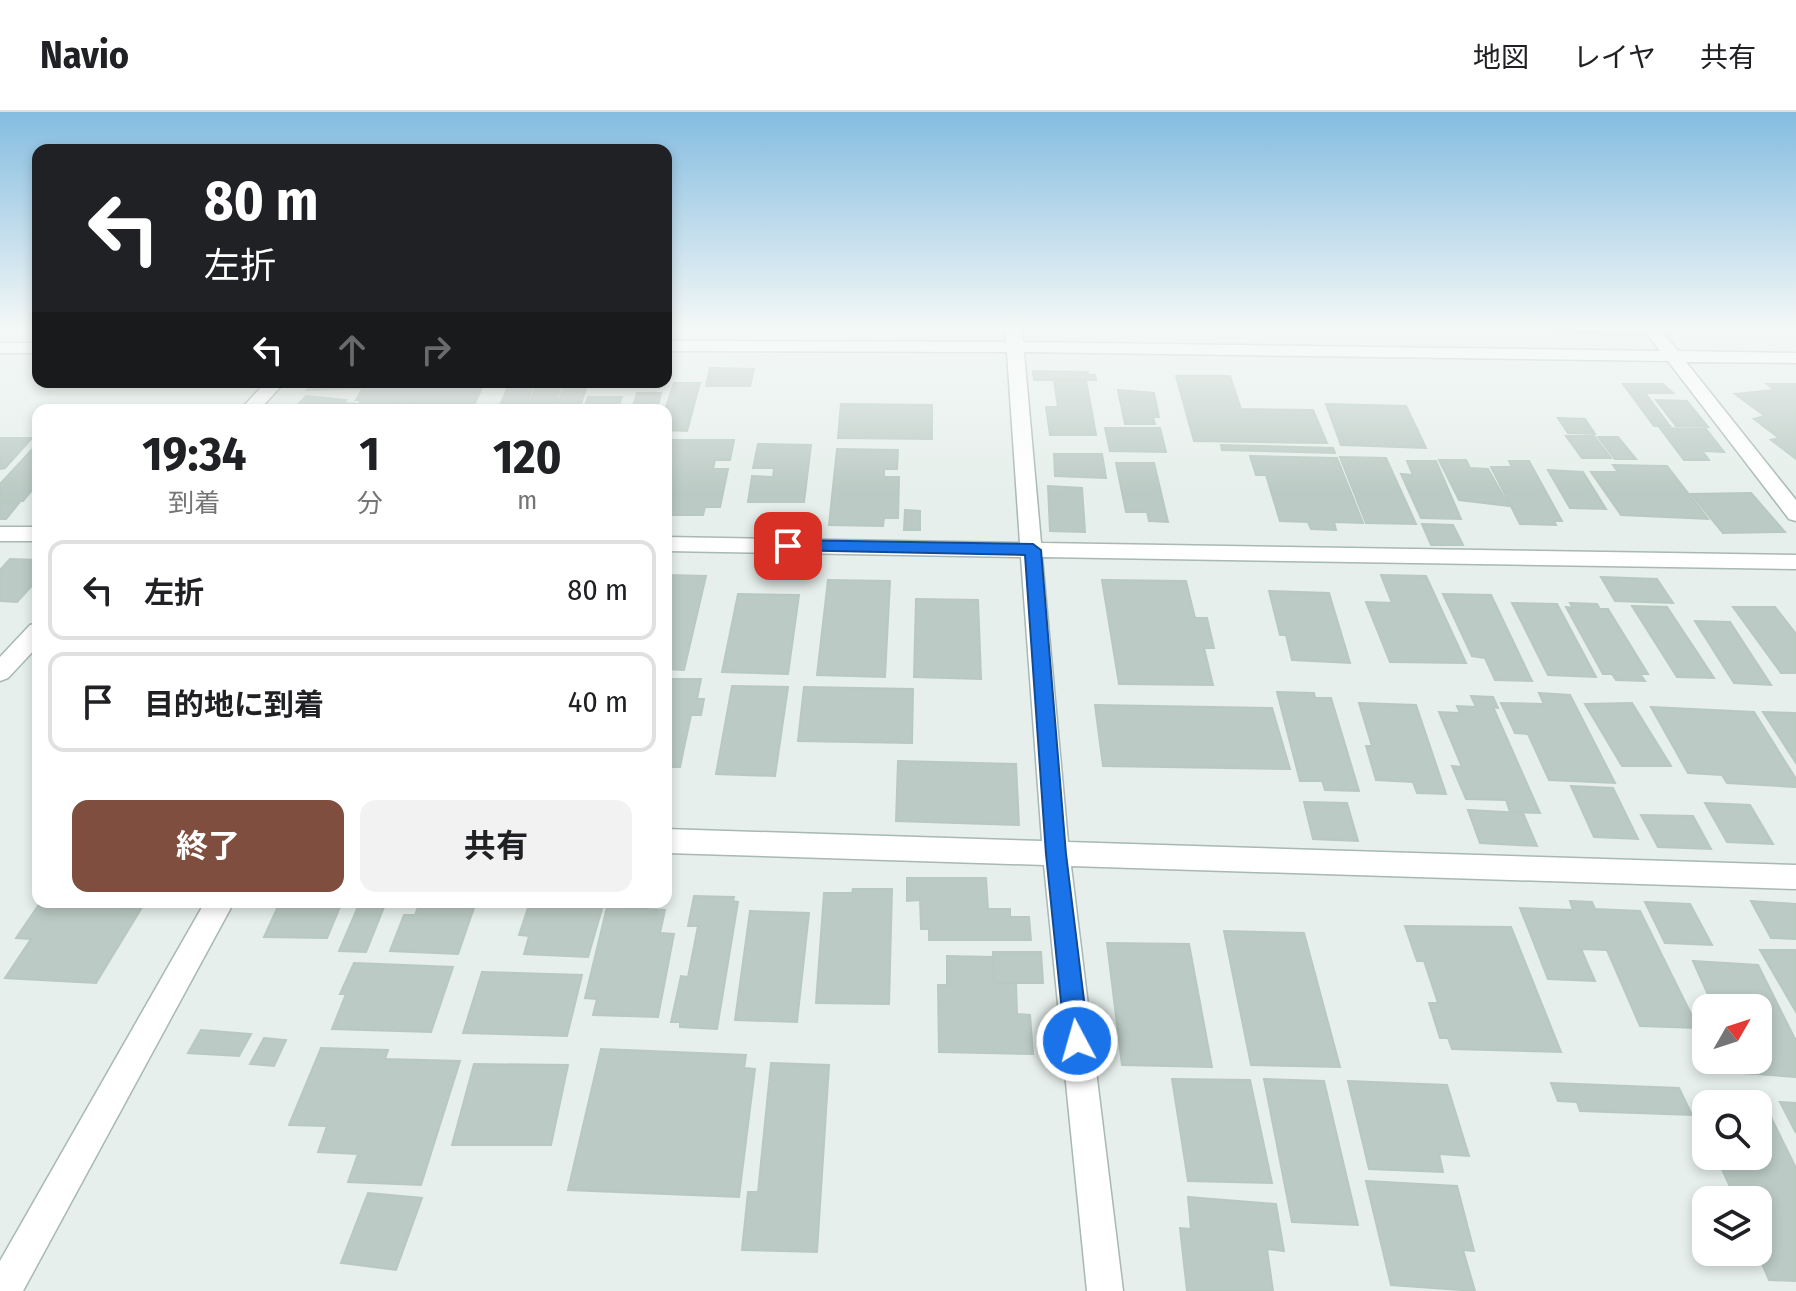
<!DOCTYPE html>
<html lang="ja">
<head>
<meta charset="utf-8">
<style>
	:root { --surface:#fff; --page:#f2f2f2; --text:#202124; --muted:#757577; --line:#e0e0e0; --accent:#7f4e3f }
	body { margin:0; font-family:"Fira Sans Condensed","Noto Sans JP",sans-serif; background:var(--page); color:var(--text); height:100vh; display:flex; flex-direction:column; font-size:30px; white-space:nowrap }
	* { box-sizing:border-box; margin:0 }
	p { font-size:26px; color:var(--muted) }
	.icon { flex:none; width:44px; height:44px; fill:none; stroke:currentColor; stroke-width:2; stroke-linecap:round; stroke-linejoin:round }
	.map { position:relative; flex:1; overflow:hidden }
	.sheet { position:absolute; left:32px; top:292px; width:640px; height:504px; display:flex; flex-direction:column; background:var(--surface); border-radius:16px; box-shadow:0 4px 12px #0003 }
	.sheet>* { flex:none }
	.banner { position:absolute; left:32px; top:32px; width:640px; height:244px; border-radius:16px; box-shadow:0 4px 12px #0003; background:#202124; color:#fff; overflow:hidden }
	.needle { width:52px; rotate:51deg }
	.tools { position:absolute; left:1692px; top:882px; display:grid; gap:16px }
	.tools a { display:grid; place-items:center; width:80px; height:80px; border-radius:16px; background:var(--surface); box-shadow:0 4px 12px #0003; font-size:40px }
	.pin { position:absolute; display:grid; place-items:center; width:68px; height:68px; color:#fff; margin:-34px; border-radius:16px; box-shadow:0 4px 12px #0006 }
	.me { position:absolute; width:88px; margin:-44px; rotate:354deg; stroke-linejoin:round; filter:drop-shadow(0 0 6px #0008) }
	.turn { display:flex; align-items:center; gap:28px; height:168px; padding:0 40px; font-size:36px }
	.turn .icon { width:104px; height:104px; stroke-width:2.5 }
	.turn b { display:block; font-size:56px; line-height:68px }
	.lanes { display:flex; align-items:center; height:76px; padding:0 40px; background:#0003; justify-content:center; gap:40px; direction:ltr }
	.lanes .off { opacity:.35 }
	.eta { display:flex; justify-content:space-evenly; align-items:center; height:136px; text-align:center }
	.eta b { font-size:48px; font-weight:700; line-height:56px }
	.cta { display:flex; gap:16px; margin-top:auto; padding:16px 40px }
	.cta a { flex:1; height:92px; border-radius:16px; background:var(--accent); color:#fff; font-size:32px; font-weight:700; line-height:92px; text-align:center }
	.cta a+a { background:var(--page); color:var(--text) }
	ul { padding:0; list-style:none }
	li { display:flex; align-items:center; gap:24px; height:100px; margin:0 16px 12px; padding:0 24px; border:4px solid var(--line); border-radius:16px }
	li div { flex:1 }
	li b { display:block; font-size:30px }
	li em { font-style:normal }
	header { display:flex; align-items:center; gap:48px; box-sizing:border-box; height:112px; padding:0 40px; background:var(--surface); border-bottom:2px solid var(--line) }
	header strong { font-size:38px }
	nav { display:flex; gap:44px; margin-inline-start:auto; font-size:28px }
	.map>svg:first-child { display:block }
	.building { fill:#bbcac4; stroke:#b8c9c2; stroke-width:2 }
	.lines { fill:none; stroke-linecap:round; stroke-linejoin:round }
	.minor-casing { stroke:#a8b8b2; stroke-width:3 }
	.minor { fill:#fff; fill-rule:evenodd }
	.route { fill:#1a73e8; stroke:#114b97; stroke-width:2 }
</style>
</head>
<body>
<header>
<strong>Navio</strong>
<nav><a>地図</a><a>レイヤ</a><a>共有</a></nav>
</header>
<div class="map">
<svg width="1796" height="1179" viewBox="0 0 1796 1179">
	<rect width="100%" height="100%" fill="#e6efeb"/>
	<!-- building -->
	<g class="building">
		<path d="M1366 215H1505L1506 217Z"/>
		<path d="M1554 215H1633L1639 223 1557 220Z"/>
		<path d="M710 256 754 257 750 274H706Z"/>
		<path d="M1033 259 1088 260V263H1095L1096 268H1034Z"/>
		<path d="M1176 264H1230L1241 297 1313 298 1327 331 1194 329Z"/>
		<path d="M1054 268H1086L1096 323H1050L1046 295H1058Z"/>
		<path d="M313 270H492L483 273 472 298H412L415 291 359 292 361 288H356L363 276 307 278Z"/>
		<path d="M510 270H535L524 298H498Z"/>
		<path d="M538 270H563L553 298H526Z"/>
		<path d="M566 270H588L579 298H555Z"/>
		<path d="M674 271H700L687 319 666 318 665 298Z"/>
		<path d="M1623 272H1663L1673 281H1645L1670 314H1654Z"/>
		<path d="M1767 272H1796V347L1771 328 1779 326 1754 307 1765 304 1735 282 1774 278Z"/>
		<path d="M1118 278 1154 281 1159 305H1153L1155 312H1125Z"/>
		<path d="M637 281H661L657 298H584L588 285H622L619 294H633Z"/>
		<path d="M306 284 346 288 343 291 357 292 351 298 294 297Z"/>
		<path d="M1656 288 1687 289 1708 315 1676 314Z"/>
		<path d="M841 292 932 293V327L838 326Z"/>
		<path d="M1326 292 1406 294 1426 336 1341 333Z"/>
		<path d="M1558 306 1585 307 1595 322 1568 321Z"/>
		<path d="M1105 316H1160L1166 340 1110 339Z"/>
		<path d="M1660 316 1706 317 1724 340 1702 339 1709 348H1684Z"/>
		<path d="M1566 324H1594L1611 346H1582Z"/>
		<path d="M1598 325H1618L1636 347H1615Z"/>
		<path d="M0 326H32L5 356 0 357Z"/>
		<path d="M672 328H734L730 348H715L713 357H728L720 395H705L703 403H666V348Z"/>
		<path d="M38 331V371L23 389H0V372Z"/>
		<path d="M758 332 811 333 804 390H748L752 364 773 365 774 356H753Z"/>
		<path d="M1221 333 1333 336 1335 341 1222 338Z"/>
		<path d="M837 337 898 338 897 357H884V365H899L898 406H884L883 414 829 413Z"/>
		<path d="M1054 342H1102L1106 366 1055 364Z"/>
		<path d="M1250 344 1337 346 1363 411 1334 410 1336 418 1311 417 1308 410 1280 409 1266 363H1256Z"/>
		<path d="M1340 345 1386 346 1416 412 1366 411Z"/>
		<path d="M1439 348H1466L1470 356 1488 357 1509 394 1459 388Z"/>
		<path d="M1407 349H1436L1461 407 1421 406 1401 362 1413 363Z"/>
		<path d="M1509 349H1529L1562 409H1554L1556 413 1520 412 1491 355H1512Z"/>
		<path d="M1116 351H1154L1168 410 1149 409 1147 400H1126Z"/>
		<path d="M1613 353 1667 354 1708 407 1621 403 1591 360H1618Z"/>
		<path d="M1548 358 1583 360 1606 397 1570 396Z"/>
		<path d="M1048 374 1082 376 1085 420 1050 419Z"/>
		<path d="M1751 381 1785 420 1723 421 1691 382Z"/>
		<path d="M0 391H19L6 407H0Z"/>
		<path d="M905 398 920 399V418H904Z"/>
		<path d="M1422 412 1453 413 1463 433H1431Z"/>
		<path d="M10 447 38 448V467L17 490 0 489V458Z"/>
		<path d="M666 463 706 464 684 558 666 557Z"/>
		<path d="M1381 463 1426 464 1466 551 1390 550 1366 490 1392 491Z"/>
		<path d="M1601 465 1657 467 1673 491 1615 489Z"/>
		<path d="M828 468 890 469 885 565 817 563Z"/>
		<path d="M1102 468 1186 469 1195 506H1207L1214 536H1204L1213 573 1119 572Z"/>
		<path d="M1269 479 1329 481 1350 551 1292 548 1286 523H1280Z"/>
		<path d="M738 482 799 483 788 562 722 560Z"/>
		<path d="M1443 482 1491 483 1532 569 1495 568 1485 546 1472 544Z"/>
		<path d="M916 487 978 488 981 567 914 565Z"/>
		<path d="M1512 491 1557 492 1596 565 1548 563Z"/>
		<path d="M1570 491 1597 492 1600 497H1608L1648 562H1640L1645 569 1616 568 1612 562H1603L1566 495 1573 496Z"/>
		<path d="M1632 494 1667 495 1714 566 1677 565Z"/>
		<path d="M1733 495H1775L1796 522V561H1781Z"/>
		<path d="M1695 509 1730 510 1771 573 1734 571Z"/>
		<path d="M666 567H701L697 587H704L701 603H691L680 655H666Z"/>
		<path d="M732 574 788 575 775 664 716 662Z"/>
		<path d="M804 575 913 577 912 631 798 629Z"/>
		<path d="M1277 580 1314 581 1315 586H1331L1359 679 1325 678 1322 669H1300Z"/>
		<path d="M1539 581 1570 583 1615 671 1549 668 1528 622 1515 621 1501 591 1544 592Z"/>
		<path d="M1471 584 1493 585 1498 596 1493 595 1540 701 1510 700 1506 688 1466 687 1452 654 1462 655 1439 600 1460 601 1457 594 1476 595Z"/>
		<path d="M1359 591 1416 593 1446 682 1417 681 1413 670 1376 668 1366 634H1372Z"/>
		<path d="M1632 591 1671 654H1622L1585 592Z"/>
		<path d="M1095 593 1272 596 1290 657 1103 654Z"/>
		<path d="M1651 595 1754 600 1796 667V675L1727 671 1722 663 1688 661Z"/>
		<path d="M1763 600 1796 601V651Z"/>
		<path d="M898 649 1016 652 1019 713 896 709Z"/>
		<path d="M1571 674 1613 676 1638 727 1594 725Z"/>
		<path d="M1304 690 1347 691 1358 729 1313 727Z"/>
		<path d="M1705 691 1750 693 1773 732 1727 730Z"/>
		<path d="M1468 698 1523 701 1537 734 1480 731Z"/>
		<path d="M1641 703 1693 704 1711 737 1658 735Z"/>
		<path d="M907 766H986L988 797H1010V805H1029L1031 828H929V817H921L920 788 907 789Z"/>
		<path d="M853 777H892L889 892 816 891 824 781H852Z"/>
		<path d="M694 784 734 785 733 789 738 790 717 917 680 915V910H671L681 864 688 865 698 814H688Z"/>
		<path d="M1570 789 1592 790 1595 797 1640 799 1698 916 1640 914 1607 838 1581 837 1595 869 1548 867 1520 796 1573 798Z"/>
		<path d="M1751 789 1796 792V827L1771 826Z"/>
		<path d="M280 790H342L327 826 264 825Z"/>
		<path d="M360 790H386L366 840 339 839Z"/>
		<path d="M420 790H476L458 842 390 839 404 803H415Z"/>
		<path d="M530 790H604L588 845 524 842 529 824 519 823Z"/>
		<path d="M1645 790 1690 792 1712 833 1665 831Z"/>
		<path d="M40 791 141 797 96 871 5 866 31 827 16 826Z"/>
		<path d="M607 795 665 798 660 821 674 822 658 905 593 903 597 887 585 886Z"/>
		<path d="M750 799 809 801 797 910 735 908Z"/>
		<path d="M1405 814 1511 815 1561 940 1452 937 1448 926H1440L1429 891H1438L1424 849H1417Z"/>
		<path d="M1224 819 1304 821 1340 955 1251 953Z"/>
		<path d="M1107 831 1189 832 1212 955 1122 953Z"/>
		<path d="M1760 838H1796V900Z"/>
		<path d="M993 840H1041L1043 871H994Z"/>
		<path d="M947 844 993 845 994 871H1016L1017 902 1030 903 1033 942 939 940 938 873H947Z"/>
		<path d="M1693 849 1758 853 1796 929V965L1729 960 1723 948H1758V896H1714Z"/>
		<path d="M354 851 453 855 431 920 332 917 346 882H340Z"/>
		<path d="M482 860 582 863 567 924 463 921Z"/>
		<path d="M201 918 251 922 239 944 188 941Z"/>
		<path d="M264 926 286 928 274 954 250 952Z"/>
		<path d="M321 936 388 938 385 947 460 949 421 1073 348 1070 358 1042 318 1040 327 1014 289 1013Z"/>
		<path d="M601 937 746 943 744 956 755 957 739 1085 568 1078Z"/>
		<path d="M771 951 829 953 817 1140 742 1138 748 1080H758Z"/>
		<path d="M474 952 568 953 551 1033H452Z"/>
		<path d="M1172 967 1250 968 1272 1071 1188 1069Z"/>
		<path d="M1264 967 1324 969 1358 1113 1292 1110Z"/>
		<path d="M1348 969 1447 973 1469 1044 1439 1042 1443 1060 1369 1057Z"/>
		<path d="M1551 971 1679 976 1692 1003 1580 999 1577 990 1558 989Z"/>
		<path d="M1780 990 1796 991V1021Z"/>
		<path d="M1693 992H1706V1021Z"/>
		<path d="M1758 995H1766L1796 1056V1169L1769 1168 1757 1140 1758 1088H1736L1716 1044H1758Z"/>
		<path d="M1366 1069 1457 1074 1474 1139 1463 1138 1475 1179 1391 1173Z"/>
		<path d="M368 1081 422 1086 396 1158 341 1151Z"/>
		<path d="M1188 1085 1276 1092 1284 1139 1267 1137 1273 1179H1187L1180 1116 1191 1117Z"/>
	</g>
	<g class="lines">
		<defs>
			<g id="minor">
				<path d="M1005 215H1021L1023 230 1660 239 1642 215H1658L1678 239 1796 241V251L1686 250 1796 388V409L1789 407 1668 249 1024 240 1041 431 1796 443V457L1042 445 1068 730 1796 753V777L1071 754 1123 1179H1087L1044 753 666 741V717L1042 729 1021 445 666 439V425L1020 431 1007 240 666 239V229L1006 230Z"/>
				<rect x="0" y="231" width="38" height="10"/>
				<path d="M266 270H285L259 298H240Z"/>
				<rect x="0" y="415" width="38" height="14"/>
				<path d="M38 511V534L8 566 0 569V545L30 513Z"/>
				<path d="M205 790H234L23 1179H0V1149Z"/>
			</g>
		</defs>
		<!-- minor casing -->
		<use href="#minor" class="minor-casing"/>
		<!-- minor -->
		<use href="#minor" class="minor"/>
	</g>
	<!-- sky -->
	<linearGradient id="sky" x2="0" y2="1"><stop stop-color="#84bce0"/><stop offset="0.57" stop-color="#f4f8f6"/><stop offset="1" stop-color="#f4f8f6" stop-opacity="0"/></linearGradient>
	<rect width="1796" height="380" fill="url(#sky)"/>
	<!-- route -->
	<path class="route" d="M788 428 1033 432 1041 438 1066 742 1089 929 1085 938 1077 941 1069 938 1065 929 1046 742 1025 443 783 438 780 434Z"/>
</svg>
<div class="tools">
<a><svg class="needle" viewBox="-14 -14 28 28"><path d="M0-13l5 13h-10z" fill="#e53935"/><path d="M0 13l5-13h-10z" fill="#757577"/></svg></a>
<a><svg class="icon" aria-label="search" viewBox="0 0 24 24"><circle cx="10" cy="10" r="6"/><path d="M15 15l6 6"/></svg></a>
<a><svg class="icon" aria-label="layers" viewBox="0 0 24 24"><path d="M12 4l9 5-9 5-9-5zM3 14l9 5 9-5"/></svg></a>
</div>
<div class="pin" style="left:788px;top:434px;background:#d93025"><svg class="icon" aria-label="arrive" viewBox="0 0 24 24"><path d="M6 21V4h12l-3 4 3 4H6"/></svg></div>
<svg class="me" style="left:1077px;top:929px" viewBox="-20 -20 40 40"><circle r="17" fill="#1a73e8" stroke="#fff" stroke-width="3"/><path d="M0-11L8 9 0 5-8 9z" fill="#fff"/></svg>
<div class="banner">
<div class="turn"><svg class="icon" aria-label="left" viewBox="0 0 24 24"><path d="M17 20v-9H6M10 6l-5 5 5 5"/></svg><div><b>80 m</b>左折</div></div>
<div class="lanes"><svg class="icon" aria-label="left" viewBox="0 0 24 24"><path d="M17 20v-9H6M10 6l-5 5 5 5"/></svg><svg class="icon off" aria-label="ahead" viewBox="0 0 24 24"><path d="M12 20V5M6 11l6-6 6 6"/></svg><svg class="icon off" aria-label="right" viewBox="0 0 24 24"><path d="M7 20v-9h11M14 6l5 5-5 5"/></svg></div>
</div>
<section class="sheet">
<div class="eta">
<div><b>19:34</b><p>到着</p></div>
<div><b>1</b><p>分</p></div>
<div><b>120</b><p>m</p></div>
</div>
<ul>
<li><svg class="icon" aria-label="left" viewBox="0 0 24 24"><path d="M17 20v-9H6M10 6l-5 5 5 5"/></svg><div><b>左折</b></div><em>80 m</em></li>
<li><svg class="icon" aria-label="arrive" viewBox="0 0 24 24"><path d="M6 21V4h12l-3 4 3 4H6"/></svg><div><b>目的地に到着</b></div><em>40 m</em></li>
</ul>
<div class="cta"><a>終了</a><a>共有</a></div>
</section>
</div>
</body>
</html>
